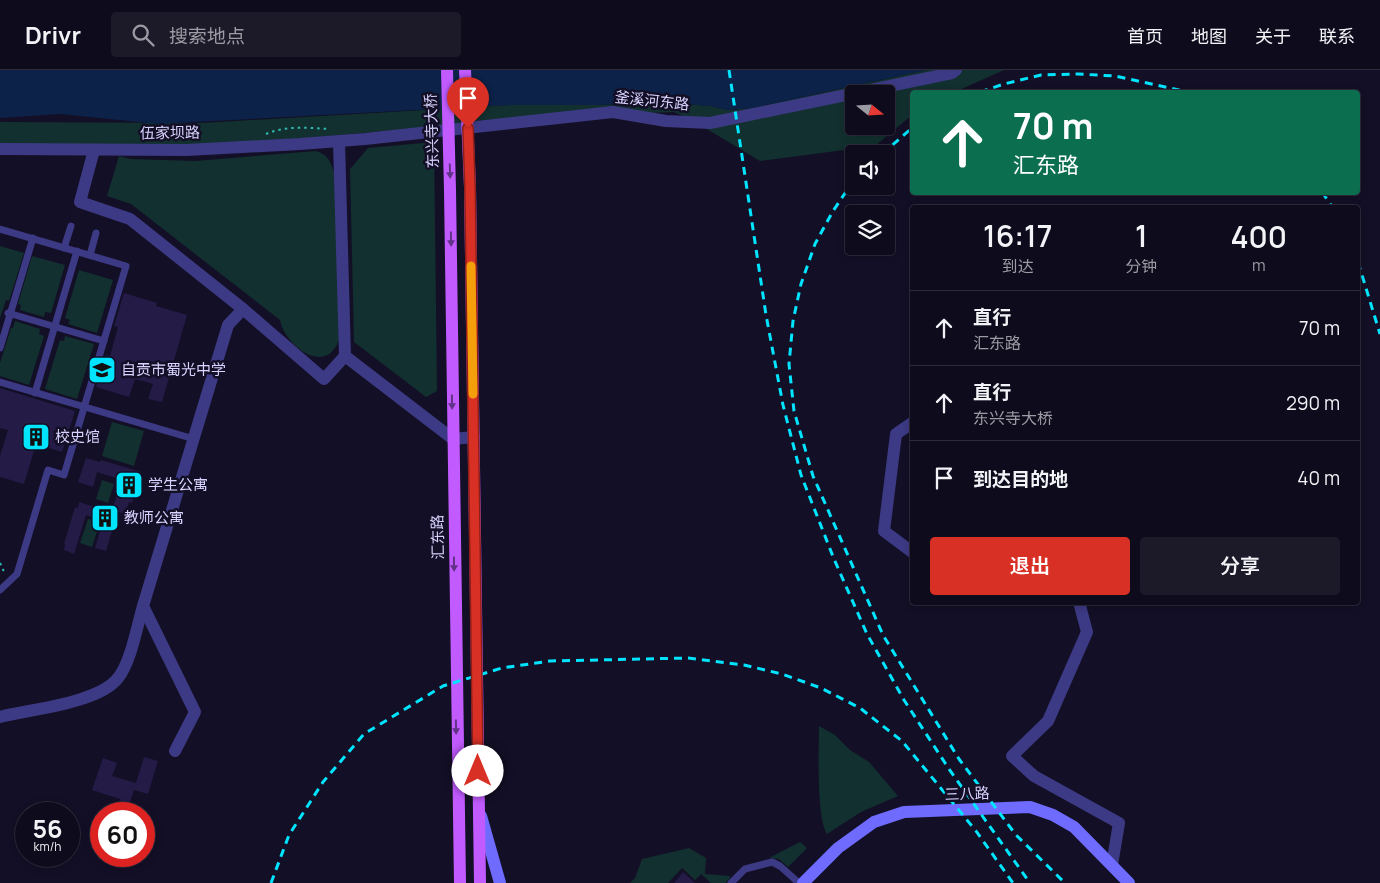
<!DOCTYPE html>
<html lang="zh">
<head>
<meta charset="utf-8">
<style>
	:root { --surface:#0e0b1c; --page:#1c1929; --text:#f1f3f6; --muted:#9b9ba3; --line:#2e2b3b; --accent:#d93025 }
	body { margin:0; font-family:Manrope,"Noto Sans SC",sans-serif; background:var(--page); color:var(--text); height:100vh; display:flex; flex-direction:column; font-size:19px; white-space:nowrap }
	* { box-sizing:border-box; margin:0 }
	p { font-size:16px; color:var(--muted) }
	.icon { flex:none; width:28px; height:28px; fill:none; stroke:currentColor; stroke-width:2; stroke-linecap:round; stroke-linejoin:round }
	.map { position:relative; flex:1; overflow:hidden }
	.drawer { position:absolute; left:910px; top:135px; width:450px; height:400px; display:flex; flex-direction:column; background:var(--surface); border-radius:5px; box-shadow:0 2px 8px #0003,0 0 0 1px var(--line) }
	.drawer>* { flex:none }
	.banner { position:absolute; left:910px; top:20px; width:450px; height:105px; border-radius:5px; box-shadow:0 2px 8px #0003,0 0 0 1px var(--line); background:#0b6e4f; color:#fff; overflow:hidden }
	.needle { width:32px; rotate:108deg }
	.buttons { position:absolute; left:845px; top:15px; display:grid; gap:10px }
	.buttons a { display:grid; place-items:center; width:50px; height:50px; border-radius:5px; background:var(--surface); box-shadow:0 2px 8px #0003,0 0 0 1px var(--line); font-size:25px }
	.speed { position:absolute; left:15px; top:732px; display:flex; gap:10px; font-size:25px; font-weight:700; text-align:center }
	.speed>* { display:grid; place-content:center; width:65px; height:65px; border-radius:50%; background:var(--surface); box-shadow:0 2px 8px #0003,0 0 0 1px var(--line); line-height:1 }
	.speed small { font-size:12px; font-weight:400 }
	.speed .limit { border:8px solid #d22; background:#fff; color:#111 }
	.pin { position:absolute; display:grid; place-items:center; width:42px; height:42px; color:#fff; margin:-51px -21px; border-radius:50% 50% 50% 0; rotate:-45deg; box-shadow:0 0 5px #0007 }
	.pin .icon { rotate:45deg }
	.me { position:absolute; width:55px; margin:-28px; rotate:0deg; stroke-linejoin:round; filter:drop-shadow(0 0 4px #0008) }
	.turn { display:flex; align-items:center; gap:18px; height:105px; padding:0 20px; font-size:22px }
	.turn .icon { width:65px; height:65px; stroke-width:2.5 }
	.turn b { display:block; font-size:35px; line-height:42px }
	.eta { display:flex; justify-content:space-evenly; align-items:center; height:85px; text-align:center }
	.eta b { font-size:30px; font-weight:600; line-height:35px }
	.button { display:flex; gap:10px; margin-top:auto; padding:10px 20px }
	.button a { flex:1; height:58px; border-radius:5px; background:var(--accent); color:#fff; font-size:20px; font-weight:600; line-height:58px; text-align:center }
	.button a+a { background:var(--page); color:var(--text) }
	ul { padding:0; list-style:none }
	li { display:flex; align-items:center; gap:15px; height:75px; padding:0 20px; border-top:1px solid var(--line) }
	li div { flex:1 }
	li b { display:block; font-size:19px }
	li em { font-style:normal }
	header { display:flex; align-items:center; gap:30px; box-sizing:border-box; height:70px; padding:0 25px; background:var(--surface); border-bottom:1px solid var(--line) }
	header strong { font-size:24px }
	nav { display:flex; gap:28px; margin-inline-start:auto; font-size:18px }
	.search { width:350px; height:45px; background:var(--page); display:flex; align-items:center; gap:12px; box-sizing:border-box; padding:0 18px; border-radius:5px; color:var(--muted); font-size:19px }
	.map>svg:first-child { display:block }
	.green { fill:#12302f; fill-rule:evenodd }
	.water { fill:#0c2248 }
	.building { fill:#241b47 }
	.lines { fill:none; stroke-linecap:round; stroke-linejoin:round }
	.path { stroke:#2fb8b0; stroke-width:2; stroke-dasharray:2.5 4; stroke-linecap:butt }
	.lane { stroke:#3d3a85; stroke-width:7 }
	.street { stroke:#3d3a85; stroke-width:12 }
	.secondary { stroke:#6f6bff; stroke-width:12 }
	.primary { stroke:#c25bff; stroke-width:12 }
	.rail { stroke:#00e5ff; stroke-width:3; stroke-dasharray:8 6; stroke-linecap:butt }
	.primary-bridge { stroke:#c25bff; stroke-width:12 }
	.oneway { fill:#623188 }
	.route-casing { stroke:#8d1f18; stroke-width:12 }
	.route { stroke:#d93025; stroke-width:9 }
	.slow { stroke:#f59e0b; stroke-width:9 }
	.labels { text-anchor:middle; stroke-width:5; stroke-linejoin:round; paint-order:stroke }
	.street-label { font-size:15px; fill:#d9d4ff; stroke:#130f26 }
	.poi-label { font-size:15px; fill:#d9d4ff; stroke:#130f26; text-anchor:start }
</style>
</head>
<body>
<header>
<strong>Drivr</strong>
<div class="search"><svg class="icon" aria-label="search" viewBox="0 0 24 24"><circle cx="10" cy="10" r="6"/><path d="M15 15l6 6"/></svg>搜索地点</div>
<nav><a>首页</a><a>地图</a><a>关于</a><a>联系</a></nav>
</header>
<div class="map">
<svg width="1380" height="813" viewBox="0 0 1380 813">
	<rect width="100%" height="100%" fill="#130f26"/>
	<!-- green -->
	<g class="green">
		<path d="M926 0H1004L955 22H912V45L875 76 760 91 692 50 674 42 484 50 430 57 215 76 0 74V52L201 53 511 35H599L661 32 710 36 729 40 752 38ZM854 24H886V56H854Z"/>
		<path d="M434 72 437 321 426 327 354 272 350 99 368 78Z"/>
		<path d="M316 81C329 85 330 92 335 104L339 270C325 308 284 274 280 250L131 134 107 126 119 86 130 89 195 91Z"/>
		<path d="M0 176 24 183 9 231 6 230 0 248Z"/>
		<path d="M32 186 65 195 51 243 45 242 44 247 20 240 21 235 18 234Z"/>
		<path d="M79 200 113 210 97 263 68 254 70 250 65 248Z"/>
		<path d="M15 251 40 259 39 264 44 266 29 315 0 306V293L11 258H13Z"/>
		<path d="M65 266 94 274 77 329 45 319 60 270 64 271Z"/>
		<path d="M112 352 144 361 134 396 102 386Z"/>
		<path d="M102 410 114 414 108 433 96 429Z"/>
		<path d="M88 449 100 452 92 477 80 473Z"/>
		<path d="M819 656 835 665 850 680 869 692 898 726 861 742 827 764C816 747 819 679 819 656Z"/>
		<path d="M800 772 807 778 788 797 779 789 769 788Z"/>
		<path d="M689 778 706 788 705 804 730 806V808L725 813H711L701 804 695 810 682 798 668 813H630L635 808 642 789Z"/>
	</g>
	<!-- water -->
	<path class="water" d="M0 0H926L752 38 729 40 710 36 661 32 599 35H511L158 54 60 44 0 48Z"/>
	<!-- building -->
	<g class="building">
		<path d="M124 223 157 233 156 236 187 245 162 332 148 329 153 314 135 309 129 327 96 317 106 285 110 286 118 257 114 256Z"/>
		<path d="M0 318 75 341 62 382 36 374 24 414 0 407V386L8 360 0 358Z"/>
		<path d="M86 388 100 392 101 390 141 402 132 433 129 432 125 444 112 440 122 410 97 402 93 417 78 412Z"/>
		<path d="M79 432 117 444 106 481 95 478 103 451 86 445 74 484 64 480 65 475 64 474 75 437 78 438Z"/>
		<path d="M144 687 158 691 148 724 134 720 126 744H115L120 729 92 720 103 688 117 693 112 706 136 713Z"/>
		<path d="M683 802 695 813H674Z"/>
	</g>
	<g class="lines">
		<!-- path -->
		<g class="path">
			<path d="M266 64C287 55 308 58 330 59"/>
			<path d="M0 493 5 504"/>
		</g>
		<!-- lane -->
		<g class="lane">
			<path d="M0 159 126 196 64 405 48 400 17 504 0 520"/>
			<path d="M64 178 71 156"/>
			<path d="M90 185 96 163"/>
			<path d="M8 243 104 271"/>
			<path d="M0 278 33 168"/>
			<path d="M0 312 194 369"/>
			<path d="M35 323 77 181"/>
			<path d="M731 813 745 799 772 792 780 796 799 813"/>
		</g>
		<!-- street -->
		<g class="street">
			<path d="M339 72 345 286 453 369 474 367"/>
			<path d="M0 79 187 80 300 74 365 69 613 42 666 51 710 53 952 3 956 0"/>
			<path d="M94 80 80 132 130 149 243 239"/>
			<path d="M912 353 896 364 884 461 912 482"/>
			<path d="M1079 532 1087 562 1048 651 1012 686 1034 706 1119 753 1112 795"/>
			<path d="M0 647C31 639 99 633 118 608 131 592 137 556 143 536"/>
			<path d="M175 681 195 642 143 536 228 255 243 239 324 309 345 286"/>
		</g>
		<!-- secondary -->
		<g class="secondary">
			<path d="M481 746 500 813"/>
			<path d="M803 813 838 778 874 752 904 742 1030 737 1053 745 1074 757 1129 813"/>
		</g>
		<!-- primary -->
		<g class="primary">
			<path d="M470 117 480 813"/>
			<path d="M450 120 460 813"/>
		</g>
		<!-- rail -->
		<g class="rail">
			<path d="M729 0 766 245 783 335 801 405 834 489 867 564 904 630 949 699 1030 813"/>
			<path d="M980 22 1004 14 1041 5 1078 4 1115 6 1188 22"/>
			<path d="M882 84 912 58"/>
			<path d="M854 110 833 141 815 174 801 214 793 251 789 294 794 341 813 406 883 565 959 689 1016 765 1065 813"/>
			<path d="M1322 122 1333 138"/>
			<path d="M1358 192 1380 264"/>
			<path d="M271 813 289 765 323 712 364 664 443 616 502 598 550 591 688 588 744 595 782 604 821 618 860 638 902 671 976 761 1013 813"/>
		</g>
		<!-- primary-bridge -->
		<g class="primary-bridge">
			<path d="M447 0 450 120"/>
			<path d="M465 0 470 117"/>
		</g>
	</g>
	<!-- one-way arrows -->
	<defs><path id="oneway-solid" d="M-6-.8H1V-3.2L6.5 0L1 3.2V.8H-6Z" transform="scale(1.25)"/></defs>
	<g class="oneway">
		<use href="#oneway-solid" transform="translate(450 101) rotate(88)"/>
		<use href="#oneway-solid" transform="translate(451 169) rotate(89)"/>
		<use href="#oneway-solid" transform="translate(452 332) rotate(89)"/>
		<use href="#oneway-solid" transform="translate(454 494) rotate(89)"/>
		<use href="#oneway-solid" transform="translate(456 657) rotate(89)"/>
	</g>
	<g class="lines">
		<defs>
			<path id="route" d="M468 58 470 117 478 701"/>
		</defs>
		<!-- route casing -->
		<use href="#route" class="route-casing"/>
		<!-- route -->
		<use href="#route" class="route"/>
		<!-- slow -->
		<path class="slow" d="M471 196 473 324"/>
	</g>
	<!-- icons -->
	<defs>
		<symbol id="school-square" viewBox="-11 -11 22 22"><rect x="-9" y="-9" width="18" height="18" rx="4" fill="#00e5ff" stroke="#130f26"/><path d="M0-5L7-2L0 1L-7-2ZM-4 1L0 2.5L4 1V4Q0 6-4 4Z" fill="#111"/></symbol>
		<symbol id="building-square" viewBox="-11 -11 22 22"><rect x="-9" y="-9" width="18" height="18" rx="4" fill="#00e5ff" stroke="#130f26"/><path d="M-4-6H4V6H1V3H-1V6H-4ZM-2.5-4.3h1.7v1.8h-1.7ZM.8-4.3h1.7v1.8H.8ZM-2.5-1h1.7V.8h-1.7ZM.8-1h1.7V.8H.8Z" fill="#111"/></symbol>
	</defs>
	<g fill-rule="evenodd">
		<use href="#school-square" x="86" y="284" width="32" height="32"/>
		<use href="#building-square" x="20" y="351" width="32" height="32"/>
		<use href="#building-square" x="113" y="399" width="32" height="32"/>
		<use href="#building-square" x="89" y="432" width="32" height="32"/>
	</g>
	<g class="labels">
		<!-- street labels -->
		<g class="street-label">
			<text transform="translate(652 31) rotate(6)" y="5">釜溪河东路</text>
			<text transform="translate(432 61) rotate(-92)" y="5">东兴寺大桥</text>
			<text transform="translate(170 63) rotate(-1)" y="5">伍家坝路</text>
			<text transform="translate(438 467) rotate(-91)" y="5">汇东路</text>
			<text transform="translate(967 724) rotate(-2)" y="5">三八路</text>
		</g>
		<!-- poi labels -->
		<g class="poi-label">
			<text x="121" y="305">自贡市蜀光中学</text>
			<text x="55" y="372">校史馆</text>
			<text x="148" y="420">学生公寓</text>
			<text x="124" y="453">教师公寓</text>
		</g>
	</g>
</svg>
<div class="buttons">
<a><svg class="needle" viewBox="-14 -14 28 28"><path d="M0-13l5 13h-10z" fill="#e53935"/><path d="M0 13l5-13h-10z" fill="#9b9ba3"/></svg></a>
<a><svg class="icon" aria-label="sound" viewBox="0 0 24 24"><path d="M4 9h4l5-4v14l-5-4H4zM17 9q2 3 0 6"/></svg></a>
<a><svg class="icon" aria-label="layers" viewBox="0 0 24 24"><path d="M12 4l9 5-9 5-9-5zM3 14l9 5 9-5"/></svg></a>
</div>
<div class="speed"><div>56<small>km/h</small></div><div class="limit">60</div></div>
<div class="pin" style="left:468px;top:58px;background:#d93025"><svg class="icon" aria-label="arrive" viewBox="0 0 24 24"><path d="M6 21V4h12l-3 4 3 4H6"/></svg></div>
<svg class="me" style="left:478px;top:701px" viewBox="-20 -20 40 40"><circle r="19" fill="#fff"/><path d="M0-13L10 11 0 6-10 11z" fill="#d93025"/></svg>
<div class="banner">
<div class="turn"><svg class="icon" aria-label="ahead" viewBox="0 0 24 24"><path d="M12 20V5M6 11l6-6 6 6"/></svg><div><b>70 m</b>汇东路</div></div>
</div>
<section class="drawer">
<div class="eta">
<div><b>16:17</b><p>到达</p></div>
<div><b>1</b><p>分钟</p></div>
<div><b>400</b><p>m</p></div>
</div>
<ul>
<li><svg class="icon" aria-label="ahead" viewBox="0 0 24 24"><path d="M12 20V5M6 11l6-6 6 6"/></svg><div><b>直行</b><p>汇东路</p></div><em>70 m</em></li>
<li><svg class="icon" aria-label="ahead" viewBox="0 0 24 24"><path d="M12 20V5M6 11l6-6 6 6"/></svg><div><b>直行</b><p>东兴寺大桥</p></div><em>290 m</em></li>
<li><svg class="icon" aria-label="arrive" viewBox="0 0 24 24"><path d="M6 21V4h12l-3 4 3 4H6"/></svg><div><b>到达目的地</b></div><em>40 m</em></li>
</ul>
<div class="button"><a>退出</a><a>分享</a></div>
</section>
</div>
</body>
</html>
